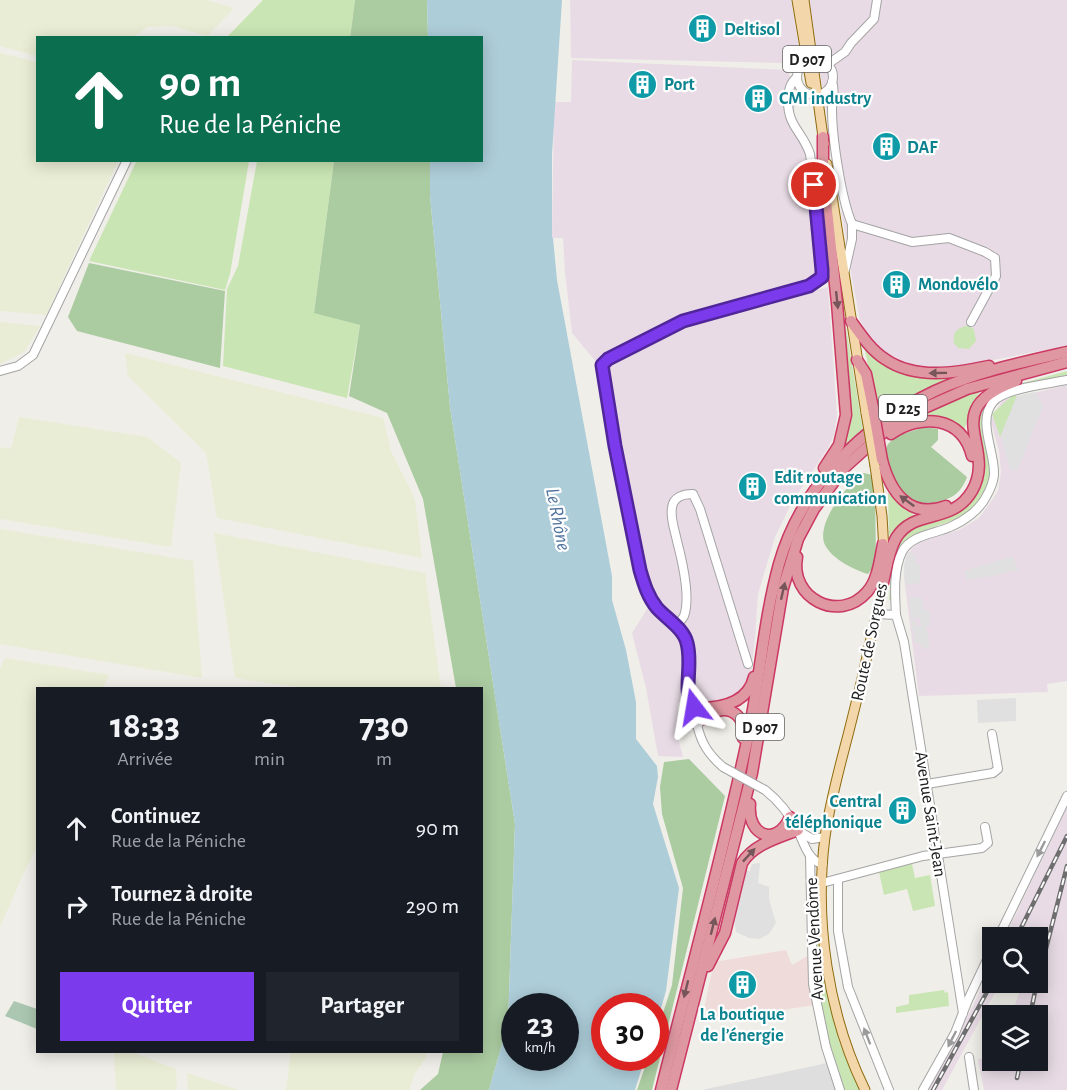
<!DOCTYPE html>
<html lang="fr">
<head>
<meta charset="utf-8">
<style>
	:root { --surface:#171b24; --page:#20242c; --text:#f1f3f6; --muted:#9ea1a6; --accent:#7c3aed }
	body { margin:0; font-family:"Alegreya Sans",sans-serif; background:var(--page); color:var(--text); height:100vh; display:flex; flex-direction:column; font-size:22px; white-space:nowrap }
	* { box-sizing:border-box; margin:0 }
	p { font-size:20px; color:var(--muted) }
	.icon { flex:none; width:33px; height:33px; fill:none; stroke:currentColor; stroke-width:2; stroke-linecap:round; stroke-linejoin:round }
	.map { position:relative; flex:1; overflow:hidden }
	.side { position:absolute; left:36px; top:687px; width:447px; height:366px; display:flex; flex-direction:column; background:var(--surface); border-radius:0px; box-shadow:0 3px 15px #0003 }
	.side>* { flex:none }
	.banner { position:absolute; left:36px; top:36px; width:447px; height:126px; border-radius:0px; box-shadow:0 3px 15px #0003; background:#0b6e4f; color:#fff; overflow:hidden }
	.tools { position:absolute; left:982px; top:927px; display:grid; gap:12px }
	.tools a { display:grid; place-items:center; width:66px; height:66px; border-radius:0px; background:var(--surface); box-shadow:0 3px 15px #0003; font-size:30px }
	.speed { position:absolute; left:501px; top:993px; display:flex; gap:12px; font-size:30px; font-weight:700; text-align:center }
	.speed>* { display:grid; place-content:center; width:78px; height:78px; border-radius:50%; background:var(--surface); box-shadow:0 3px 15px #0003; line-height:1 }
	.speed small { font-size:15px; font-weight:400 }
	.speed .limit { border:9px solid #d22; background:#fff; color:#111 }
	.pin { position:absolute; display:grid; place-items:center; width:51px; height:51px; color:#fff; margin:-26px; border:3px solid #fff; border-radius:50%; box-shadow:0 2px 6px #0007 }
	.me { position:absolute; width:66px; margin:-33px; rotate:346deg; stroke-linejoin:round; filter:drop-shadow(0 0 4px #0008) }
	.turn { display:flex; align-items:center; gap:21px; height:126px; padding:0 24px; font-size:27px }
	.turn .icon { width:78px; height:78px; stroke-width:2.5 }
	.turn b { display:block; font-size:42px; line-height:51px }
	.eta { display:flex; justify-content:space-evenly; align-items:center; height:102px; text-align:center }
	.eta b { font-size:36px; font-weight:700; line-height:42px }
	.button { display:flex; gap:12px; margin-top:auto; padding:12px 24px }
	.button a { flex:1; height:69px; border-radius:0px; background:var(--accent); color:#fff; font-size:24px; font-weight:700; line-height:69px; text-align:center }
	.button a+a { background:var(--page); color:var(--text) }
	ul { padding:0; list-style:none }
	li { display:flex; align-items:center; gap:18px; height:78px; padding:0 24px }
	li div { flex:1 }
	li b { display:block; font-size:22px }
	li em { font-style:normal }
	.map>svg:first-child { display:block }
	.residential { fill:#dedede }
	.commercial { fill:#efdbd9 }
	.industrial { fill:#e8dbe5 }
	.farmland { fill:#eaedd5 }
	.grass { fill:#c9e5b3 }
	.forest { fill:#abcba1 }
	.cemetery { fill:#abc7b1 }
	.parking { fill:#e0e0e0 }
	.water { fill:#adcdd9; fill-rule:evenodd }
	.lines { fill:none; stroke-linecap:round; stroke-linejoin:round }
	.minor-casing { stroke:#a4a4a4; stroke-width:10 }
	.major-casing { stroke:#8e6b0f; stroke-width:11 }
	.highway-casing { stroke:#cb3863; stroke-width:13 }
	.minor { stroke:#fff; stroke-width:8 }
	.major { stroke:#f3d7aa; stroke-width:9 }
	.highway { stroke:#df98a1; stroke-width:10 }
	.rail-casing { stroke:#6e6e6e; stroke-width:4.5 }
	.rail { stroke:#fff; stroke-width:2; stroke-dasharray:7; stroke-linecap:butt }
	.minor-bridge-casing { stroke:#a4a4a4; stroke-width:10; stroke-linecap:butt }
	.major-bridge-casing { stroke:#8e6b0f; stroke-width:11; stroke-linecap:butt }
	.highway-bridge-casing { stroke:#cb3863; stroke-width:13; stroke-linecap:butt }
	.minor-bridge { stroke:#fff; stroke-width:8 }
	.major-bridge { stroke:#f3d7aa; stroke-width:9 }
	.highway-bridge { stroke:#df98a1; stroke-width:10 }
	.oneway { fill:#76565a }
	.oneway2 { fill:#9b9b9b }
	.route-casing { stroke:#51269a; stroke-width:15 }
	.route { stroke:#7c3aed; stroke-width:10 }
	.labels { text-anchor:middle; stroke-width:4.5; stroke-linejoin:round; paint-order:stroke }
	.shield { fill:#fff; stroke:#636363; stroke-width:1.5 }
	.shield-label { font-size:16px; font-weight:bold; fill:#202020 }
	.culture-label { font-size:18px; font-weight:bold; fill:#0d838f; stroke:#fff; text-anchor:start }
	.street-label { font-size:18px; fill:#202020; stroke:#fff }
	.water-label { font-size:20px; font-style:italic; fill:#5275a0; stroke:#fff }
</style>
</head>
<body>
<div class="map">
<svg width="1067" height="1090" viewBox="0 0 1067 1090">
	<rect width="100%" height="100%" fill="#f0eee8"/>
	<!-- residential -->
	<path class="residential" d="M827 1063 838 1090H702Z"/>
	<!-- commercial -->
	<path class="commercial" d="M786 950 792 965 809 955 814 1005 701 1023 714 962Z"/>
	<!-- industrial -->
	<g class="industrial">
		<path d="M570 0H791L800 54 795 61 782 63 571 58Z"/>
		<path d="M809 0H1067V346L945 369 921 368 899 364 873 343 860 321 852 279Z"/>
		<path d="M572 60 788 70 795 98 794 113 809 142 805 150 818 270 808 283 688 316 663 327 597 363 572 333 565 272 563 238H552L554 102H571Z"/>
		<path d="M828 287 837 416 834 435 828 448 791 504 775 537 758 594 755 638 750 681 736 698 718 703 702 704 694 696 678 703 677 721 678 738 683 757 658 756 646 688 632 633 654 598 639 548 607 371 610 365 676 329 696 321Z"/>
		<path d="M1067 385V681L1047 684 1048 692 919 696 904 577 906 557 913 547 920 542 959 530 979 518 992 500 998 491 1001 472 999 451 991 422 993 415 1003 400Z"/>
		<path d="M1067 807V1090H984L978 1059 988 1058 993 1054V1060H1038V1016L1012 1015 1020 989 1008 983 1038 982V938L1005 937Z"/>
		<path d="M993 963V982L1000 983 942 1090H927L970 1012Z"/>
	</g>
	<!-- farmland -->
	<g class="farmland">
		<path d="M0 0H206L234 8 207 36 172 26 147 27 134 37 38 38 37 56 0 46Z"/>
		<path d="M0 53 37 62 38 160 118 161 46 315 0 311Z"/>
		<path d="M0 322 40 326 24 352 0 364Z"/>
		<path d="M125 353 383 418 391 451 415 499 422 558 217 518 206 453 128 376Z"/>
		<path d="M19 417 147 437 181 463 171 547 0 519V447L11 449Z"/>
		<path d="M0 529 193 561 202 678 0 644Z"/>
		<path d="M214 533 425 573 441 688H302L235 678Z"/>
		<path d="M5 658 109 675 103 688H38L37 848 24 872 0 927V669Z"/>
		<path d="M114 1052H132L176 1069 177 1090H116Z"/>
		<path d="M291 1052H427L425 1059 415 1073 409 1090H286Z"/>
		<path d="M187 1073 239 1090H188Z"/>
	</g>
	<!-- grass -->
	<g class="grass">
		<path d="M263 0H355L350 37H227Z"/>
		<path d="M137 160 249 161 230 274 225 290 89 261Z"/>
		<path d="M257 161H334L314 312 360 325 347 398 223 366 227 289 238 266Z"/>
		<path d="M838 279 863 431 842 448Z"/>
		<path d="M969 325 974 330 976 341 969 349 958 348 954 343C952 331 958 328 969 325Z"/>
		<path d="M864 346 886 364 958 377C929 387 904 401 879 418Z"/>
		<path d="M1067 371V378L991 400 984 406C983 415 982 425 983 434 986 454 995 466 987 488 969 533 915 519 899 550 891 563 893 584 891 600H889L892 558 900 535 974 496 976 429 982 404 1012 386Z"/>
		<path d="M981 389 974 402 964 430 945 418 926 415 928 410Z"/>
		<path d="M1013 395 1017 396 1000 437 992 414Z"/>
		<path d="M888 493 914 515V517L902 523 891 535 889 534Z"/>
		<path d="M912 864 915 878 930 875 935 906 913 911 907 889 884 895 879 872Z"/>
		<path d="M817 899 824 983 840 1044 859 1090H842L829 1049 815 977 814 900Z"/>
		<path d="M944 990 945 993 948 992 949 1006 896 1013V1007L909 1004V995Z"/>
	</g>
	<!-- forest -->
	<g class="forest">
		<path d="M355 0H427L428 37 350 38Z"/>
		<path d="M334 161H430V196L450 407 515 824 508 1023 489 1090H420L438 1074 443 1052H482V688H456L423 499 387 413 349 396 360 325 314 313Z"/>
		<path d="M89 263 225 291 220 368 77 331 68 317Z"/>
		<path d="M924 427 938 429V440L931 447 967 477C961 493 952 499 937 502 931 504 925 505 918 503 902 498 874 457 890 442 898 434 913 431 924 427Z"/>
		<path d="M864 473 872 475 875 490 876 564 868 574C854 570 832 559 825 545 815 524 847 484 864 473Z"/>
		<path d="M689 759 725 796 652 1090H637L648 1058H656V1035L672 985 683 888 662 814 660 787 664 762Z"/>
	</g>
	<!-- cemetery -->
	<path class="cemetery" d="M14 1001 37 1009V1029L5 1016Z"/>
	<!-- parking -->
	<g class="parking">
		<path d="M1035 392 1043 406 1017 471 1010 469 1001 436 1017 396Z"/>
		<path d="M908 552 915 554 916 563 920 565V583L905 585 904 565Z"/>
		<path d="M1013 556 1018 572 1011 571 994 576 967 580 964 571Z"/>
		<path d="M921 597 924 611 929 610 931 625 926 626 930 649H925L919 643H915L911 621 916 620 917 626H921L920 618 911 619 909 598Z"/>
		<path d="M1016 698V721L978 723 977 700Z"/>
		<path d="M760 863 758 883 769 887V899L776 923 769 934 759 939 749 938 736 932 734 921 745 871H750L752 864Z"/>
	</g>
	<!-- water -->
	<path class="water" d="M427 0H562L552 154V237L553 238 557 280 612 576V600L626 650 636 702V739L657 766 658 777 653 804 679 888 666 991 656 1025V1006H604V1058H645L635 1090H489L508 1023 515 824 450 407 430 196V161L482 160V38L428 37ZM514 1006H566V1058H514Z"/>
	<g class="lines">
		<defs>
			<g id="minor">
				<circle cx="815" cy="77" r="18"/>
				<path d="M828 64 845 52 851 43 874 19 877 0"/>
				<path d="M832 82C836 91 832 99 832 109 832 137 841 198 852 224L912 242 949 238 985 252 995 258 996 276 971 322"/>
				<path d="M845 270 852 239V224"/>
				<path d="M0 371 18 366 33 355 127 160"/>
				<path d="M877 614 896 615 904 642 963 1013"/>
				<path d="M896 615C895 596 893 570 902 552 911 535 934 534 950 527 964 521 980 510 987 495 990 490 994 480 994 474 995 452 977 421 993 402 1005 388 1049 384 1067 380"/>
				<path d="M675 627C678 623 682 620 684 616 691 597 682 560 677 541 675 531 670 518 672 508 673 497 683 494 693 494L700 509 748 664"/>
				<circle cx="695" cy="716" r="8"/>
				<path d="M692 708C684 687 693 665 687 643 684 629 667 619 657 608 648 597 644 584 640 570L615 446 602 365 608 359 683 321 809 286 822 277 819 225 810 154C802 130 787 127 788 98 789 89 790 83 797 77"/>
				<path d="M697 724C701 743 708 754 723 767"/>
				<path d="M927 784 993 773 998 769 992 734"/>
				<path d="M765 790C779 801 790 815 798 831 804 843 807 857 819 863H823"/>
				<path d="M799 831 812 839 825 837"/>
				<path d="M810 856 813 984 826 1047 840 1090"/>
				<path d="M838 879V931L848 987 889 1090"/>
				<path d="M822 883 923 856 982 848 988 843 985 827"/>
				<path d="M998 938 1067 796"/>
				<path d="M969 1057 974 1090"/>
				<path d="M923 1090 955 1033 968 1000 993 947"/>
			</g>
			<g id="major">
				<path d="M797 0 811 83"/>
				<path d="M804 0 824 144"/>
				<path d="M827 164 866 413"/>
				<path d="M875 466 882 516 884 551"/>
				<path d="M865 1090C828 1014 814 921 825 837 830 801 840 766 849 731 858 697 866 663 873 629 877 613 882 597 883 580"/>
			</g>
			<g id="highway">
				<path d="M823 137V173L837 303 846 415 839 445 824 468"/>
				<path d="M851 321C861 335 871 350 885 359 915 380 956 373 989 366"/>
				<path d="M857 360 866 374 873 408"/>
				<path d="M891 434C921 413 962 416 972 456"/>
				<path d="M882 460C890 491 909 520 946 506"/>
				<path d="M797 557C789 598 839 624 867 592 878 580 880 559 883 544"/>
				<path d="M882 587C886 571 888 552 896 538 914 508 952 525 972 491 998 446 936 410 1016 381"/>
				<path d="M699 708C722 708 748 703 754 677"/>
				<path d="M703 719C723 702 746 710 743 738"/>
				<path d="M750 804C747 837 777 847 790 817"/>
				<path d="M708 966 725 933 742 863C754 844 778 838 798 830"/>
				<path d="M661 1090C690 974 722 858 747 741 760 682 763 622 779 564 801 486 863 425 935 391 976 372 1023 362 1067 352"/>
				<path d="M671 1090 752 773 783 588 798 539 814 509 844 468 884 432 913 413 967 389 1067 362"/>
			</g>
		</defs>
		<!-- minor casing -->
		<use href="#minor" class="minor-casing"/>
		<!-- major casing -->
		<use href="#major" class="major-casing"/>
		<!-- highway casing -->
		<use href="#highway" class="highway-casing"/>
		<!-- minor -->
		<use href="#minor" class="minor"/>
		<!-- major -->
		<use href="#major" class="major"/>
		<!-- highway -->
		<use href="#highway" class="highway"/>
		<defs>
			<g id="rail">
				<path d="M1016 938 1067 836"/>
				<path d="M1038 980 1067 866"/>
				<path d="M1030 1016 1037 982"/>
				<path d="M1017 1078 1021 1060"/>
				<path d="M933 1090 993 981"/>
			</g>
		</defs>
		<!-- rail casing -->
		<use href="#rail" class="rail-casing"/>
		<!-- rail -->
		<use href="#rail" class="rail"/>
		<defs>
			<path id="minor-bridge" d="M723 767 765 790"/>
			<path id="major-bridge" d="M866 413 875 466"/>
			<path id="highway-bridge" d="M873 408 882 460"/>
		</defs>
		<!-- minor-bridge casing -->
		<use href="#minor-bridge" class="minor-bridge-casing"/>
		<!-- major-bridge casing -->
		<use href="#major-bridge" class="major-bridge-casing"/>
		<!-- highway-bridge casing -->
		<use href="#highway-bridge" class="highway-bridge-casing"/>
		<!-- minor-bridge -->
		<use href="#minor-bridge" class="minor-bridge"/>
		<!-- major-bridge -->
		<use href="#major-bridge" class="major-bridge"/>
		<!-- highway-bridge -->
		<use href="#highway-bridge" class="highway-bridge"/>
	</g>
	<!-- one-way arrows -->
	<defs><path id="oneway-solid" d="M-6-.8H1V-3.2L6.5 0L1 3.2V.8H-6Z" transform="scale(1.5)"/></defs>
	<g class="oneway">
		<use href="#oneway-solid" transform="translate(837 300) rotate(84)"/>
		<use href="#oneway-solid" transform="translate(938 373) rotate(179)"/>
		<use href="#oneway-solid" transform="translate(907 501) rotate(-144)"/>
		<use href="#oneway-solid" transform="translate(783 591) rotate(-77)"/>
		<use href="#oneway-solid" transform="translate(749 855) rotate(-47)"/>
		<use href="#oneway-solid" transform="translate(713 926) rotate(-76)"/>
		<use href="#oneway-solid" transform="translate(686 989) rotate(104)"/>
	</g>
	<g class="oneway2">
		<use href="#oneway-solid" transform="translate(1041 849) rotate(117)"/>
		<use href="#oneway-solid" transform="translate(867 1036) rotate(-111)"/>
		<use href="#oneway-solid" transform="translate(952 1039) rotate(117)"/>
	</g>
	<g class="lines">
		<defs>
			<path id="route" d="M694 707 692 708C683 687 693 665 687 643 684 629 667 619 657 608 648 597 644 584 640 570L615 446 602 365 608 359 683 321 809 286 822 277V270L814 185"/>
		</defs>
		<!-- route casing -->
		<use href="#route" class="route-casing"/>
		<!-- route -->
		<use href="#route" class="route"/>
	</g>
	<!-- icons -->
	<defs>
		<symbol id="building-disc" viewBox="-11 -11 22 22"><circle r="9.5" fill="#0f9aa8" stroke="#fff"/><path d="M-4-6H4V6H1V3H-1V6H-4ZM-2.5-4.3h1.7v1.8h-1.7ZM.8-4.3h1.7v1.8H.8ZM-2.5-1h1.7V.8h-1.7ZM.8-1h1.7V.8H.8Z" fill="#fff"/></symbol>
	</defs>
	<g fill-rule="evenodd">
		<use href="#building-disc" x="686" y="12" width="33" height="33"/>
		<use href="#building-disc" x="626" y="68" width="33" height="33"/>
		<use href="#building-disc" x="742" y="82" width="33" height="33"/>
		<use href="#building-disc" x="870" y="130" width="33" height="33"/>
		<use href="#building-disc" x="880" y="268" width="33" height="33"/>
		<use href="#building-disc" x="736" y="470" width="33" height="33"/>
		<use href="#building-disc" x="886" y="794" width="33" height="33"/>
		<use href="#building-disc" x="726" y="968" width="33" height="33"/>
	</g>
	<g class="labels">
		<!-- shield labels -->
		<g class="shield">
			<rect x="783" y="46" width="48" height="26" rx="4.5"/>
			<rect x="879" y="395" width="48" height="26" rx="4.5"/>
			<rect x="736" y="714" width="48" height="26" rx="4.5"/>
		</g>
		<g class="shield-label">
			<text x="807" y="65">D 907</text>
			<text x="903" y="414">D 225</text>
			<text x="760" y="733">D 907</text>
		</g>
		<!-- culture labels -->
		<g class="culture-label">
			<text x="724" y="35">Deltisol</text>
			<text x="664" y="90">Port</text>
			<text x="779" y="104">CMI industry</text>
			<text x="907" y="153">DAF</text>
			<text x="918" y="290">Mondovélo</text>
			<text x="774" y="483">Edit routage<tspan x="774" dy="21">communication</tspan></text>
			<text x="882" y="807" text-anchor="end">Central<tspan x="882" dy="21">téléphonique</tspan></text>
			<text x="742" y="1020" text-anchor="middle">La boutique<tspan x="742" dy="21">de l’énergie</tspan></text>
		</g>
		<!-- street labels -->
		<g class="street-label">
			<text transform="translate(869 642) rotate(-78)" y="6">Route de Sorgues</text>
			<text transform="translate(931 814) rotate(81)" y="6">Avenue Saint-Jean</text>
			<text transform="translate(814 939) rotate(-93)" y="6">Avenue Vendôme</text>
		</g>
		<!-- water labels -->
		<g class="water-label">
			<text transform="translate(559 519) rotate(79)" y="7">Le Rhône</text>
		</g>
	</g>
</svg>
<div class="tools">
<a><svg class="icon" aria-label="search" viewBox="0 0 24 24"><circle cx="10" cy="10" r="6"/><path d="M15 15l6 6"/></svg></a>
<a><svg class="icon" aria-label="layers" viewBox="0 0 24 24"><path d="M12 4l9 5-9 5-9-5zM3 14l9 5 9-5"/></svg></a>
</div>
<div class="speed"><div>23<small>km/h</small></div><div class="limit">30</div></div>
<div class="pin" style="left:814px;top:185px;background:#d93025"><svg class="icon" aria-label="arrive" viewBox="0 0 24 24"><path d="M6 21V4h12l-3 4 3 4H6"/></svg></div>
<svg class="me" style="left:694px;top:707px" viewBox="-20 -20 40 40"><path d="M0-17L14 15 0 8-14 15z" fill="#7c3aed" stroke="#fff" stroke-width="4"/></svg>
<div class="banner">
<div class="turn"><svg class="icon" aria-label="ahead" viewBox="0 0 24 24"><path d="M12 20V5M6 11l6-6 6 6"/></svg><div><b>90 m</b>Rue de la Péniche</div></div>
</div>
<section class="side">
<div class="eta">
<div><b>18:33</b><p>Arrivée</p></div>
<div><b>2</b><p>min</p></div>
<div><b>730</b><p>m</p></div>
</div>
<ul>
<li><svg class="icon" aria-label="ahead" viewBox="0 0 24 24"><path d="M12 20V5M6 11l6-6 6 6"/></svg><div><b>Continuez</b><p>Rue de la Péniche</p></div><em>90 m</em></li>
<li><svg class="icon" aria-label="right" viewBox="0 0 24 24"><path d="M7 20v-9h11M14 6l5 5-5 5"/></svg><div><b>Tournez à droite</b><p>Rue de la Péniche</p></div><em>290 m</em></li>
</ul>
<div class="button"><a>Quitter</a><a>Partager</a></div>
</section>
</div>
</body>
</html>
